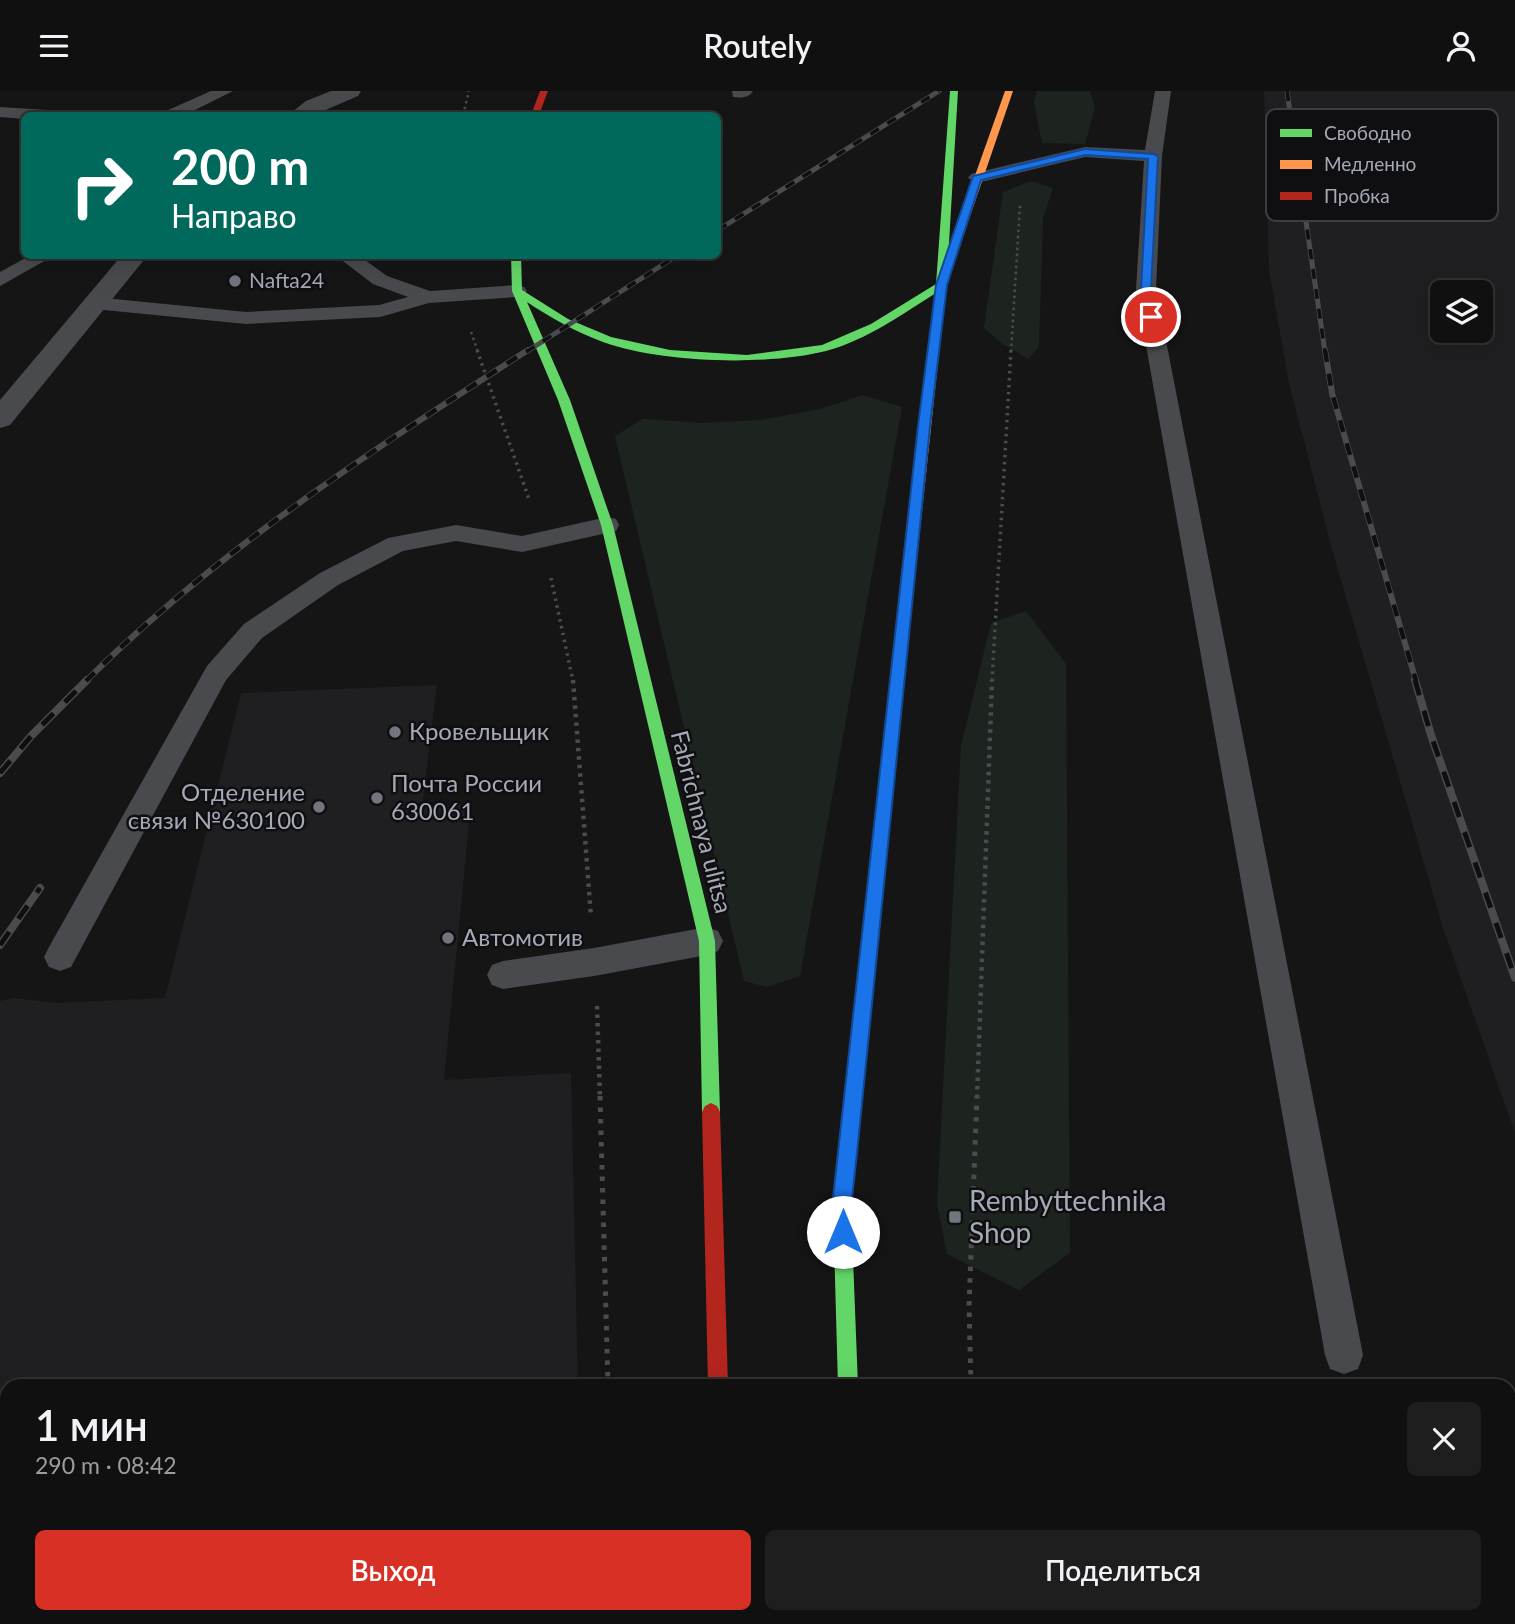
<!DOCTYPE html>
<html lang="ru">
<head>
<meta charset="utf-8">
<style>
	:root { --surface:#101010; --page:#1e1e1e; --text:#f1f3f6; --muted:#9c9d9f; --line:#303030; --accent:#d93025 }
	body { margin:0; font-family:Lato,sans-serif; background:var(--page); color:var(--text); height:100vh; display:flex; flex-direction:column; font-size:26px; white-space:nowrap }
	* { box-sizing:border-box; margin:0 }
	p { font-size:23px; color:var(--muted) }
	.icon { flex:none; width:38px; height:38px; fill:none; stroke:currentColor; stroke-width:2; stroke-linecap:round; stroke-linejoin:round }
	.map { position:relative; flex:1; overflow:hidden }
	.drawer { position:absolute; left:0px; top:1288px; width:1516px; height:245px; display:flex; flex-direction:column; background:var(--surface); border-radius:21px 21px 0 0; box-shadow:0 7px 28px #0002,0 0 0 2px var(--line) }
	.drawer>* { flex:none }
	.guide { position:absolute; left:21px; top:21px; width:700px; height:147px; border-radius:10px; box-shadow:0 7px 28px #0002,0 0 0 2px var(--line); background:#00695c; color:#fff; overflow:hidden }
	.tools { position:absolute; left:1430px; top:189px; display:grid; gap:14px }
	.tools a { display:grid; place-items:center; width:63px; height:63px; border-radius:10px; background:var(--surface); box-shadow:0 7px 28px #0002,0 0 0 2px var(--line); font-size:35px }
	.pin { position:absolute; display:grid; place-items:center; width:60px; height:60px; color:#fff; margin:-30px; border:4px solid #fff; border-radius:50%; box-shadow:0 2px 7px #0007 }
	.me { position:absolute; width:77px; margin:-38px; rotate:0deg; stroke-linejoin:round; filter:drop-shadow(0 0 5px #0008) }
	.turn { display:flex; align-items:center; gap:24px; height:147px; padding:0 35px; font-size:32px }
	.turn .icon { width:91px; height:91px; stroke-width:2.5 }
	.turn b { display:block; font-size:49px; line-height:60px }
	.round { display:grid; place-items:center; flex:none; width:74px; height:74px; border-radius:10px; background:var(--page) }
	.headline { display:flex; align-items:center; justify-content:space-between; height:119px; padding:0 35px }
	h1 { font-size:42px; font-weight:600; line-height:52px }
	.cta { display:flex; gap:14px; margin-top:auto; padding:14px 35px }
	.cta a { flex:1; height:80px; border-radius:10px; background:var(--accent); color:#fff; font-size:28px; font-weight:600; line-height:80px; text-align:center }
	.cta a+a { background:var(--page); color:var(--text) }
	header { display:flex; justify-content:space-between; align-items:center; height:91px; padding:0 35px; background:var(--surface); font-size:32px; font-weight:600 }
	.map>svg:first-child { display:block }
	.built { fill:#1f1f21; fill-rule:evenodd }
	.green { fill:#1d241f }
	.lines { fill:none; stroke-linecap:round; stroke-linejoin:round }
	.path-far3 { stroke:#4b4b50; stroke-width:2.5; stroke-dasharray:2.5 3.5; stroke-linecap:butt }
	.path-far2 { stroke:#4b4b50; stroke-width:3.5; stroke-dasharray:2.5 4.5; stroke-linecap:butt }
	.path-far1 { stroke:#4b4b50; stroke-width:4.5; stroke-dasharray:3.5 5; stroke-linecap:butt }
	.path { stroke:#4b4b50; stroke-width:5; stroke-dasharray:4.5 7; stroke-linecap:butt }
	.lane { fill:#494a4e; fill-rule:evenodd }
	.street { fill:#494a4e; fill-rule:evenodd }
	.fast { fill:#63d668; fill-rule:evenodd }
	.slow { fill:#ff974d; fill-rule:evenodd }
	.jam { fill:#b3261e; fill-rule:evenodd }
	.rail-far2-casing { stroke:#494b4d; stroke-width:5 }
	.rail-far1-casing { stroke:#494b4d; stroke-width:6 }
	.rail-casing { stroke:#494b4d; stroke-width:8 }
	.rail-far2 { stroke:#0f0f11; stroke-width:3.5; stroke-dasharray:10; stroke-linecap:butt }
	.rail-far1 { stroke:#0f0f11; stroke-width:4.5; stroke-dasharray:12; stroke-linecap:butt }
	.rail { stroke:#0f0f11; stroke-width:5; stroke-dasharray:16; stroke-linecap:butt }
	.route { fill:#1a73e8; stroke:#114b97; stroke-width:2 }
	.poi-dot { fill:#73757e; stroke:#0f0f11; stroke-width:2.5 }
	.labels { text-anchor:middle; stroke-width:5; stroke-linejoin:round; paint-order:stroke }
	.far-poi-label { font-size:21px; fill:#a6a9b6; stroke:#0f0f11; text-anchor:start }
	.poi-label { font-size:24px; fill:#a6a9b6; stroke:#0f0f11; text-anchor:start }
	.street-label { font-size:24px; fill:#a6a9b6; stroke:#0f0f11 }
	.near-poi-label { font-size:28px; fill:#a6a9b6; stroke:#0f0f11; text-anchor:start }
	.key { fill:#0f0f11; stroke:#3c3d43; stroke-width:2 }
	.key-label { font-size:19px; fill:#a6a9b6 }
</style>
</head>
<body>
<header><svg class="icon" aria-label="menu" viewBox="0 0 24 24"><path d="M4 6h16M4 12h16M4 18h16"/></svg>Routely<svg class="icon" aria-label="person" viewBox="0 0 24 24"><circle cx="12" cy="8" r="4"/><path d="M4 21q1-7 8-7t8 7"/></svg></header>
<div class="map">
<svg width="1515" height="1533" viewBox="0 0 1515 1533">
	<rect width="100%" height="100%" fill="#151515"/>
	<!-- built -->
	<g class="built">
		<path d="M1264 0H1515V1042L1443 837 1331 455 1289 292 1269 180ZM1442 201H1480V240H1442Z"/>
		<path d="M437 594 422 715 471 713 444 989 571 982 578 1295H7V1465H0V910L14 907 55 912 165 907 241 602Z"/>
	</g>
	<!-- green -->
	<g class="green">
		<path d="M1037 0H1090L1095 16 1085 53 1042 52 1034 12Z"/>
		<path d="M1031 90 1053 97 1043 127 1039 256 1028 268 1000 251 984 237 1003 101Z"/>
		<path d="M863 304 902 316 800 885 767 896 744 890 615 345 643 328 702 332 761 329 820 318Z"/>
		<path d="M1026 520 1066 573 1070 1162 1019 1199 947 1163 937 1112 961 655 991 532Z"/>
	</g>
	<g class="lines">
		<!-- path-far3 -->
		<g class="path-far3">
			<path d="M463 24 469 0"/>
			<path d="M471 241 478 261"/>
			<path d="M1011 261 1020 114"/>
		</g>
		<!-- path-far2 -->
		<g class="path-far2">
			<path d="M477 259 530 411"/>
			<path d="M551 487 573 590"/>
			<path d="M992 590 1011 259"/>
		</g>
		<!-- path-far1 -->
		<g class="path-far1">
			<path d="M573 589 591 826"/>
			<path d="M597 915 600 1007"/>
			<path d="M977 1007 992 589"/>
		</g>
		<!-- path -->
		<g class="path">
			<path d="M600 1005 608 1295"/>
			<path d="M971 1295 969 1215 977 1005"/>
			<path d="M1000 1526 1001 1533"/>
			<path d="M596 1533 597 1526"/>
		</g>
		<!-- lane -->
		<g class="lane">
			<path d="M211 0H233L185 24H163L166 20Z"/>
			<path d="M732 0H753C749 7 740 7 733 6Z"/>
			<path d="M1155 0H1171L1162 65 1156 198 1363 1264 1358 1278 1344 1283 1330 1278 1325 1264 1136 198 1144 70 1085 66 977 92 968 87 971 83 1085 56 1145 59Z"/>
			<path d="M0 16 47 19 56 24H24V28L0 26Z"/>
			<path d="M31 164H55L0 195V181Z"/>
			<path d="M335 164H358L387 185 430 200 517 194 524 196 527 200 524 204 517 206 429 212 380 226 246 233 94 218 87 216 84 212 87 208 94 206 246 221 379 214 408 206 373 193Z"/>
			<path d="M607 426 616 428 619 434 616 440 522 461 456 450 403 460 338 494 262 547 226 589 71 876 60 880 49 876 44 866 49 856 207 575 244 533 320 482 388 447 456 434 522 445Z"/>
			<path d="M707 836 718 840 723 850 718 860 707 864 594 885 503 898 492 894 487 884 492 874 503 870 594 857Z"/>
			<rect x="0" y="1326" width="7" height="40"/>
			<path d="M1508 1358 1515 1361V1417L1508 1415Z"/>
			<path d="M1390 1526H1432L1434 1533H1392Z"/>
			<path d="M1445 1526H1487L1489 1533H1447Z"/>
		</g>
		<!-- street -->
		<g class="street">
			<path d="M331 0H361L358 5 314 24H288L306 10Z"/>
			<path d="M122 164H148L10 334 0 337V309Z"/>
		</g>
		<!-- fast -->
		<g class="fast">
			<path d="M950 0H958L948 169 954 172 945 199 939 200C904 222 867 249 826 260 766 275 661 272 603 251 576 241 551 227 527 211L570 309 613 434 715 850 720 1021 717 1027 711 1030 705 1027 702 1021 699 850 601 434 558 309 512 200 511 164H521L522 199 568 228 611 246 670 259 747 264 822 254 871 233 936 193Z"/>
			<path d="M909 471 916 476 851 1116 858 1295H838L833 1116 902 476Z"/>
			<rect x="713" y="1526" width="22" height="7"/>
			<rect x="853" y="1526" width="22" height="7"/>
		</g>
		<!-- slow -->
		<g class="slow">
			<path d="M1005 0H1013L954 172 945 174 944 172Z"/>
			<path d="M941 194 946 197 916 476 909 481 902 476 936 197Z"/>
		</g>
		<!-- jam -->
		<g class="jam">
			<path d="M540 0H548L539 24H531Z"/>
			<path d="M711 1012 717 1015 720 1021 728 1295H708L702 1021 705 1015Z"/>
		</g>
		<defs>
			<g id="rail-far2">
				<path d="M1287 0 1325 261"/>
				<path d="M718 139 939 0"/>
				<path d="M526 261 678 164"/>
			</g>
			<g id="rail-far1">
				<path d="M1325 259 1332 302 1416 590"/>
				<path d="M86 590C217 459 373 359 528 259"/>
			</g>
			<g id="rail">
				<path d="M1415 589 1431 644 1515 887"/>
				<path d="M0 682 32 644 87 589"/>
				<path d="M0 854 40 797"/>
			</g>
		</defs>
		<!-- rail-far2 casing -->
		<use href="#rail-far2" class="rail-far2-casing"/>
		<!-- rail-far1 casing -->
		<use href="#rail-far1" class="rail-far1-casing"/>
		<!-- rail casing -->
		<use href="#rail" class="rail-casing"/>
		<!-- rail-far2 -->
		<use href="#rail-far2" class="rail-far2"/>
		<!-- rail-far1 -->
		<use href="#rail-far1" class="rail-far1"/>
		<!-- rail -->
		<use href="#rail" class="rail"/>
	</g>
	<!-- route -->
	<path class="route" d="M1085 58 1153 63 1158 65 1151 198 1157 226 1151 229 1146 226 1141 198 1148 68 1085 64 981 89 947 194 930 335 857 1062 851 1116 852 1141 850 1148 843 1151 836 1148 832 1116 918 335 936 194 973 85Z"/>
	<!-- markers -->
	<g class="poi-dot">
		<circle cx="235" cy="190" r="7"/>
		<circle cx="395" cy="641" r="7"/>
		<circle cx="377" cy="707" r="7"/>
		<circle cx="319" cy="716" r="7"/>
		<circle cx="448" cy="847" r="7"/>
		<rect x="948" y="1119" width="14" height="14" rx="3.5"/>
	</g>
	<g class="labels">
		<!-- far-poi labels -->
		<g class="far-poi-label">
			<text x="249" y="197">Nafta24</text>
		</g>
		<!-- poi labels -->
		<g class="poi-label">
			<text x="409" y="649">Кровельщик</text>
			<text x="391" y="701">Почта России<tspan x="391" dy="28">630061</tspan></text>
			<text x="305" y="710" text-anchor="end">Отделение<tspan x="305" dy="28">связи №630100</tspan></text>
			<text x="462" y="855">Автомотив</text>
		</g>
		<!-- street labels -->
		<g class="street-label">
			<text transform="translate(701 731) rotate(76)" y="8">Fabrichnaya ulitsa</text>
		</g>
		<!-- near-poi labels -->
		<g class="near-poi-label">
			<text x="969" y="1120">Rembyttechnika<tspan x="969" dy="32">Shop</tspan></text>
		</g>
	</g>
	<!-- legend -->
	<rect x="1266" y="18" width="232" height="112" rx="10" class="key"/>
	<rect x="1280" y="38" width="32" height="8" fill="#63d668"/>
	<rect x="1280" y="69" width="32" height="9" fill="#ff974d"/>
	<rect x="1280" y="101" width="32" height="8" fill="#b3261e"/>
	<g class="key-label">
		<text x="1324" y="49">Свободно</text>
		<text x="1324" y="80">Медленно</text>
		<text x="1324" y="112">Пробка</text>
	</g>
</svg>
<div class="tools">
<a><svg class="icon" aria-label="layers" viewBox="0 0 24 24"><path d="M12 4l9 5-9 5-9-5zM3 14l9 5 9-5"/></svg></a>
</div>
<div class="pin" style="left:1151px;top:226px;background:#d93025"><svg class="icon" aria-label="arrive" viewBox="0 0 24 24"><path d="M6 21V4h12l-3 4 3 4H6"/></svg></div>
<svg class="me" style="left:843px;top:1141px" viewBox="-20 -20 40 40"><circle r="19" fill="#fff"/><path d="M0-13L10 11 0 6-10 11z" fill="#1a73e8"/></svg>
<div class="guide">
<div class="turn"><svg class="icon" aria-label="right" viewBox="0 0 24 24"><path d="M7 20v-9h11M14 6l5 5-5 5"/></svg><div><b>200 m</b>Направо</div></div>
</div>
<section class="drawer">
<div class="headline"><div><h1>1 мин</h1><p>290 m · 08:42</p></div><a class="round"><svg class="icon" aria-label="close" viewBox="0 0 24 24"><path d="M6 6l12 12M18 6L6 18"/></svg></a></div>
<div class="cta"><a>Выход</a><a>Поделиться</a></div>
</section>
</div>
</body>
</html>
